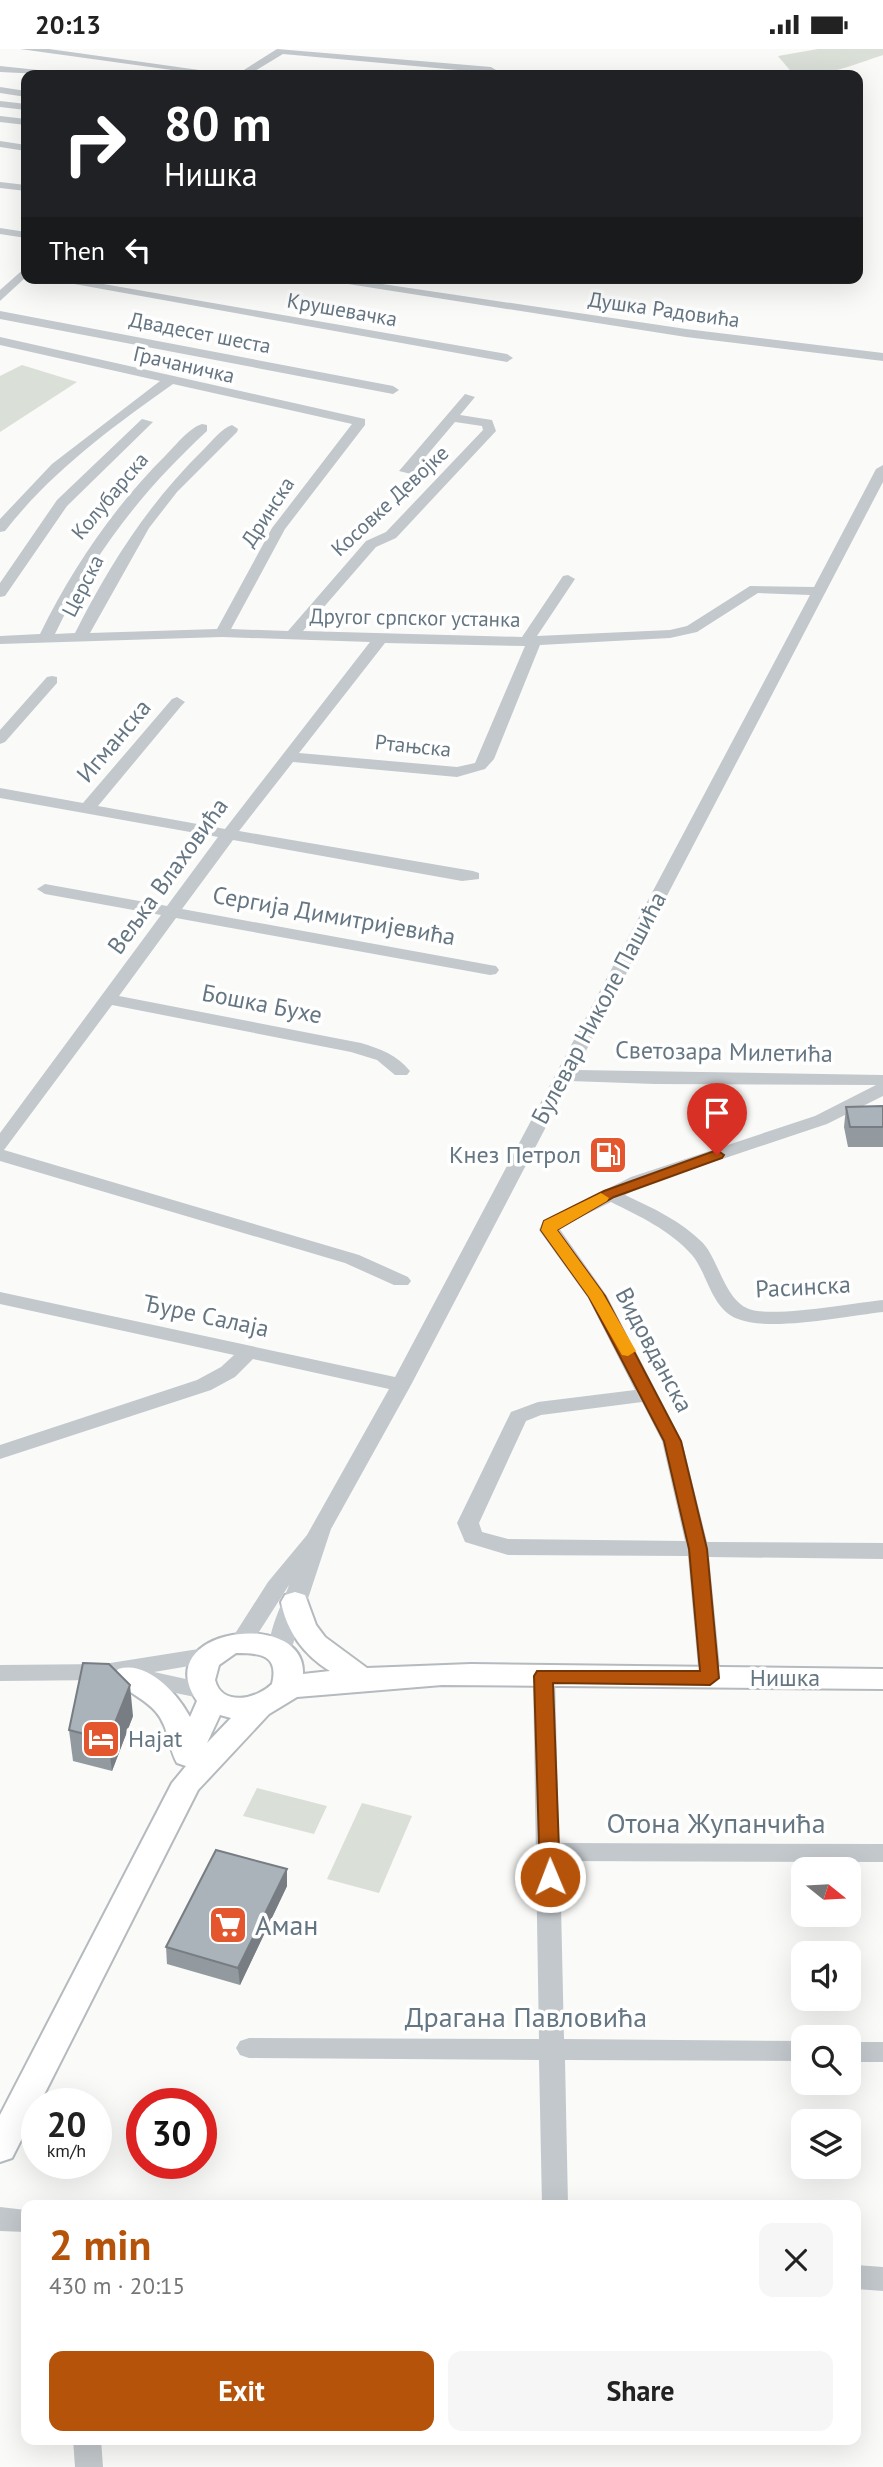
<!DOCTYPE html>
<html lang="en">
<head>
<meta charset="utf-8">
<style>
	:root { --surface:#fff; --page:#f6f6f6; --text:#222; --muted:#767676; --accent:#b45309 }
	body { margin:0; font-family:"PT Sans",sans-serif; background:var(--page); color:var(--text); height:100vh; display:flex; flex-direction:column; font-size:26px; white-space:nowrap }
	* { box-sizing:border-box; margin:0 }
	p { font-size:23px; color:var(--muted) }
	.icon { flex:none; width:38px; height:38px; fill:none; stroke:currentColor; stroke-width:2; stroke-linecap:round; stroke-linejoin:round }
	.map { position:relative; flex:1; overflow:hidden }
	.side { position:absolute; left:21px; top:2151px; width:840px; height:245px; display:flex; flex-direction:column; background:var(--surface); border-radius:14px; box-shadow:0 7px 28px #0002 }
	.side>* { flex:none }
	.guide { position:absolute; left:21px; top:21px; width:842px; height:214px; border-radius:14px; box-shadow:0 7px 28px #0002; background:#202124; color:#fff; overflow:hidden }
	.needle { width:46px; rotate:108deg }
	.tools { position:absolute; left:791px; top:1808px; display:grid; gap:14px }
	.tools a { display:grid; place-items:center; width:70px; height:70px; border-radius:14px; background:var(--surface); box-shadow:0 7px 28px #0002; font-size:35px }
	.speed { position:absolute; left:21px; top:2039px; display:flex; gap:14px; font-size:35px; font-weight:700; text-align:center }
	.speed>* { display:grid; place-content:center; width:91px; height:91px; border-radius:50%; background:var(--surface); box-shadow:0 7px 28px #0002; line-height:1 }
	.speed small { font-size:18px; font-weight:400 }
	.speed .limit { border:10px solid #d22; background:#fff; color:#111 }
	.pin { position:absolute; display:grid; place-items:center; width:60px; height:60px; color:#fff; margin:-72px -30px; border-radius:50% 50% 50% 0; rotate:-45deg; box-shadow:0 0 7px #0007 }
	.pin .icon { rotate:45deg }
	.me { position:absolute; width:77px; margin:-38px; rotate:359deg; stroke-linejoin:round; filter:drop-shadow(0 0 5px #0008) }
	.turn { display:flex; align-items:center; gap:24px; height:147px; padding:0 28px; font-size:32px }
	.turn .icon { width:91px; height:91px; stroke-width:2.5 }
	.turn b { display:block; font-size:49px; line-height:60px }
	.then { display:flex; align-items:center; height:66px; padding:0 28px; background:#0003; gap:14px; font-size:26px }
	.round { display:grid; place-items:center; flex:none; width:74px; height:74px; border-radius:14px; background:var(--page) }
	.summary { display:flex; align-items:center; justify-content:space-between; height:119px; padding:0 28px }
	h1 { font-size:42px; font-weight:700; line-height:52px; color:var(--accent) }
	.primary-button { display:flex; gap:14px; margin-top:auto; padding:14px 28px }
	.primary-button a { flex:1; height:80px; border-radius:14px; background:var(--accent); color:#fff; font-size:28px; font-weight:700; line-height:80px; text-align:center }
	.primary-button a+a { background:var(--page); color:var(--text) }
	.status { display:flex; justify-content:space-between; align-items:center; height:49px; padding:0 35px; background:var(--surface); direction:ltr }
	.status svg { height:19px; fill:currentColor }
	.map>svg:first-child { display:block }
	.green { fill:#dadfd7 }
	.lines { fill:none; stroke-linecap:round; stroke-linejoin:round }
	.major-casing { stroke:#b5babe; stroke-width:4 }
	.minor { fill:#c3c8cc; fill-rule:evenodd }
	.major { fill:#fff; fill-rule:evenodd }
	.wall { fill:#929a9f }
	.shaded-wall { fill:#777d82 }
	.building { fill:#aab3b9; stroke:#777d82; stroke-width:2 }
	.route { fill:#b45309; stroke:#753606; stroke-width:2 }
	.slow { fill:#f59e0b }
	.labels { text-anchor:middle; stroke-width:7; stroke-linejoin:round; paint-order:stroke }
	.far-street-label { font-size:21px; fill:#657683; stroke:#fff }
	.street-label { font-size:24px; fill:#657683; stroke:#fff }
	.poi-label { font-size:24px; fill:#657683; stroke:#fff; text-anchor:end }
	.near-street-label { font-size:28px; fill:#657683; stroke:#fff }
	.near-poi-label { font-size:28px; fill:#657683; stroke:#fff; text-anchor:start }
</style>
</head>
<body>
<div class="status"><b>20:13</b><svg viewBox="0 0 49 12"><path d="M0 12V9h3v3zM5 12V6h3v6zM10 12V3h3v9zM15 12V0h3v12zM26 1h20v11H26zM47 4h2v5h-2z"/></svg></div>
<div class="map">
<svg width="883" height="2418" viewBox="0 0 883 2418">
	<rect width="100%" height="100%" fill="#fafaf8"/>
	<!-- green -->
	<g class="green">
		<path d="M818 0H883V6C850 17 830 26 794 26L778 7Z"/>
		<path d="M22 316 77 333 0 383V327Z"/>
		<path d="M257 1739 327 1757 314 1785 243 1767Z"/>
		<path d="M362 1754 412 1767 379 1844 327 1830Z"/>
	</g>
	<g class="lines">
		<defs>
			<path id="major" d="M295 1543 305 1546 316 1576 325 1588 367 1619 471 1615 883 1620V1640L442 1636 297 1648 269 1665 198 1741 12 2109 0 2113V2066L172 1734 186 1717 177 1714C168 1698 169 1678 156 1663 144 1648 122 1642 114 1627L118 1620C147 1611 177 1644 190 1668L197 1652C147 1579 306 1558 303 1625L330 1622C304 1606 287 1583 281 1553L285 1546ZM236 1604C261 1604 279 1606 272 1635 258 1649 222 1659 215 1631L219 1616ZM220 1666 231 1669 207 1694Z"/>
		</defs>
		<!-- major casing -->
		<use href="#major" class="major-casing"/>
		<!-- minor -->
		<g class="minor">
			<path d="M20 0H49L235 26H208Z"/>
			<path d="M277 0 491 18 496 21 491 24 283 5 248 26H236Z"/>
			<path d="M0 17 57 23 62 26 0 23Z"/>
			<path d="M0 38 26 42V48L0 44Z"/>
			<path d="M0 52 26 55V61L0 58Z"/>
			<path d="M0 67 26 70V76L0 73Z"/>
			<path d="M0 92 26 96V102L0 98Z"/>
			<path d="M0 133 26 136V142L0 139Z"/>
			<path d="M0 179 26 183V189L0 185Z"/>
			<path d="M26 218V228L0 252V241Z"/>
			<path d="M41 229H69L507 305 513 309 507 313Z"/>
			<path d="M310 229H342L686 280 883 304V312L686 288Z"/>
			<path d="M0 262 393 337 399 341 393 345 0 270Z"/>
			<path d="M0 288 365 370V376L285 480 231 580 288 582 366 492 386 483 483 381 482 377 455 373 411 425 399 422 465 345 475 348 460 366 492 371 496 382 396 489 376 498 303 582 522 588 563 527 568 526 575 530 537 587 670 581 687 577 750 537 814 538 876 420 883 416V433L576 1021 883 1026V1047L827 1075 645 1136 625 1146C653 1159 681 1172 703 1194 719 1212 725 1251 749 1260 774 1269 853 1254 883 1251V1263C847 1267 770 1283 738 1270 711 1260 708 1225 692 1206 670 1181 639 1167 611 1153L559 1179 607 1247 682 1392 707 1493 883 1494V1510L709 1508 721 1629 718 1635 710 1637 702 1635 699 1629 688 1507 508 1506 465 1493 457 1474 511 1363 538 1353 635 1341 588 1249 539 1181 543 1172 631 1128 815 1067 876 1036 655 1035 570 1032 411 1336 331 1480 288 1610H272C262 1592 283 1554 289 1536L248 1600H232L229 1594 268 1533 307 1486 389 1340 253 1310 235 1328 211 1341 0 1410V1396L197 1331 221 1318 234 1306 0 1255V1243L395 1328 810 546 758 544 697 583 670 589 540 596 494 710 485 720 457 728 293 713 239 782 473 822 479 824V830L462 832 233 791 182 860 490 916 496 917 499 921 496 925 490 926 176 869 119 947 361 994C381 1000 397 1006 410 1022L407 1026H395L377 1011 351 1003 112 956 4 1101 359 1206 408 1228 411 1232 408 1236H394L345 1214 0 1112V1084L161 866 45 845 37 840 45 835 167 857 218 788 0 749V739L83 754 172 650 177 648 185 653 182 656 98 757 225 780 370 593 222 588 0 595V587L40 585C73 518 113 459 166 406 176 396 189 379 202 375L207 376V382C142 442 93 505 55 585L75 584C110 515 148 455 204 400 212 392 221 380 232 376L238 380 237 383 177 443 149 479 90 584 217 580 272 479 352 375 173 335C111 379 52 422 5 482L0 483V470L52 415 160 332 0 296ZM385 594 525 597 475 714 457 718 299 704ZM642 1353 662 1392 685 1492 508 1490 482 1483 479 1474 526 1372 541 1366Z"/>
			<path d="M142 370 153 373 67 457 5 547 0 548V534L57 451Z"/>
			<path d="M52 627 57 628V634L5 693 0 695V681L47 628Z"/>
			<path d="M211 1598 219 1600 222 1606 219 1612 154 1623 213 1636 216 1642 213 1648 205 1650 136 1636 128 1634 125 1628 104 1631 0 1632V1616L104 1615Z"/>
			<path d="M544 1619 552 1621 555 1627 559 1794 883 1795V1813L560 1812 564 1990 803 1992V2012L565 2011 568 2156H542L539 2011 249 2009 240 2006 236 1999 240 1992 249 1989 539 1990 533 1627 536 1621Z"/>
			<rect x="849" y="1993" width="34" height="20"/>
			<path d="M0 2158 26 2161V2183L0 2182Z"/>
			<path d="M856 2216 883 2218V2242L856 2240Z"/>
			<path d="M73 2390H101L103 2418H75Z"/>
		</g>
		<!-- major -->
		<use href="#major" class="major"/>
	</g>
	<!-- wall -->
	<g class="wall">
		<path d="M883 1057V1098H848L844 1078 846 1058Z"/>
		<path d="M133 1667 112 1722 73 1712 69 1681Z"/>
		<path d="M287 1820V1837L240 1936 167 1915 166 1898Z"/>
	</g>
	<!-- shaded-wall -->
	<g class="shaded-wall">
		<path d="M130 1636 133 1667 112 1722 108 1691Z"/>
		<path d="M287 1820V1837L240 1936 238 1919Z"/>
	</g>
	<!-- building -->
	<g class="building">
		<path d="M883 1057V1078H850L846 1058Z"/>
		<path d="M83 1614 109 1615 130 1636 108 1691 69 1681Z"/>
		<path d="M216 1801 287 1820 238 1919 166 1898Z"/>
	</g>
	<!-- route -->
	<path class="route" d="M717 1101 724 1106 722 1109 614 1148 557 1181 605 1247 681 1392 707 1500 719 1629 710 1636 553 1634 560 1828 557 1833H543L540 1828 534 1627 537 1622H700L689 1500 664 1392 589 1248 541 1181 544 1172 604 1142Z"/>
	<!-- slow -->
	<path class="slow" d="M601 1144 609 1149 607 1152 557 1181 602 1243 636 1302 628 1307 622 1306 589 1248 541 1181 544 1172Z"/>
	<!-- icons -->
	<defs>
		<symbol id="fuel-square" viewBox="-11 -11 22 22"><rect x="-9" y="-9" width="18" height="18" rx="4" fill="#e4572e" stroke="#fff"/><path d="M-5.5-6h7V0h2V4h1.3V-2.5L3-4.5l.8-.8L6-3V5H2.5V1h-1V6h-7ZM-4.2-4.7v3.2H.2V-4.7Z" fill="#fff"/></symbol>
		<symbol id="hotel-square" viewBox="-11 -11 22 22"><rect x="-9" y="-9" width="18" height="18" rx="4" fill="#e4572e" stroke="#fff"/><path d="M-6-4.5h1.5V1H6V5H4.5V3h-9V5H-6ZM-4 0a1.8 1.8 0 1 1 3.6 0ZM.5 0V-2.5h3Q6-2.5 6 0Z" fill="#fff"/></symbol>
		<symbol id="supermarket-square" viewBox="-11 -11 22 22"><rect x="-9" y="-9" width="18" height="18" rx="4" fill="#e4572e" stroke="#fff"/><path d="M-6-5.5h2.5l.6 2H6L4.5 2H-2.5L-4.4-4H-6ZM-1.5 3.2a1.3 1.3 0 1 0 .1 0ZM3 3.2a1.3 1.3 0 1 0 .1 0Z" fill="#fff"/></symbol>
	</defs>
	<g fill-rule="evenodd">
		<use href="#fuel-square" x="586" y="1084" width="44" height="44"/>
		<use href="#hotel-square" x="79" y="1668" width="44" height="44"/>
		<use href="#supermarket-square" x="206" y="1854" width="44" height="44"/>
	</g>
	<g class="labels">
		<!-- far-street labels -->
		<g class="far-street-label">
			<text transform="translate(342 261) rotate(10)" y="7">Крушевачка</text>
			<text transform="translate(664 261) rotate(8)" y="7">Душка Радовића</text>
			<text transform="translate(200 284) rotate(11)" y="7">Двадесет шеста</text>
			<text transform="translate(184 316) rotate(13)" y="7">Грачаничка</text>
			<text transform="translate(110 447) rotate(-50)" y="7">Колубарска</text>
			<text transform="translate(390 452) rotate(-43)" y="7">Косовке Девојке</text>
			<text transform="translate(268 463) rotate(-57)" y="7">Дринска</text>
			<text transform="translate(83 537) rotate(-63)" y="7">Церска</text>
			<text transform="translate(415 569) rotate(1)" y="7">Другог српског устанка</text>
			<text transform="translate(413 697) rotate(6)" y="7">Ртањска</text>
		</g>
		<!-- street labels -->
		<g class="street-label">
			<text transform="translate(114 692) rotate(-50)" y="8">Игманска</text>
			<text transform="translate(168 827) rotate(-54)" y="8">Вељка Влаховића</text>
			<text transform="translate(334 867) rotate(10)" y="8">Сергија Димитријевића</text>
			<text transform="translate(262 955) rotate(11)" y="8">Бошка Бухе</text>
			<text transform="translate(599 959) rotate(-62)" y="8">Булевар Николе Пашића</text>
			<text transform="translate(724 1003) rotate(1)" y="8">Светозара Милетића</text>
			<text transform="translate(803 1238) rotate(-3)" y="8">Расинска</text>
			<text transform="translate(206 1267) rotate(12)" y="8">Ђуре Салаја</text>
			<text transform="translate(654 1301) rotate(62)" y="8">Видовданска</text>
			<text x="785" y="1637">Нишка</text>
		</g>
		<!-- poi labels -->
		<g class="poi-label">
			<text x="581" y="1114">Кнез Петрол</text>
			<text x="128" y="1698" text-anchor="start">Hajat</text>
		</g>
		<!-- near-street labels -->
		<g class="near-street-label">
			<text x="716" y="1784">Отона Жупанчића</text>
			<text x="526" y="1978">Драгана Павловића</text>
		</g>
		<!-- near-poi labels -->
		<g class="near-poi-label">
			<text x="255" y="1886">Аман</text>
		</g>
	</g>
</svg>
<div class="tools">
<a><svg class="needle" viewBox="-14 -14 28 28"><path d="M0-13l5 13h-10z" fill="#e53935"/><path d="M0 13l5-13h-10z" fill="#767676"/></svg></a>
<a><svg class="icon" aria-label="sound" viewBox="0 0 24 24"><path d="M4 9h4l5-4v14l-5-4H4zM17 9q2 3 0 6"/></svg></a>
<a><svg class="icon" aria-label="search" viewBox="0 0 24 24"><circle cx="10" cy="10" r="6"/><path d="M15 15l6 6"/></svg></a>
<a><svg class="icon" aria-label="layers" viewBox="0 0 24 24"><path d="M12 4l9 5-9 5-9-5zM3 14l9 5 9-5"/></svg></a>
</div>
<div class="speed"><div>20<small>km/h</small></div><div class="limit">30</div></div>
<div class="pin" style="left:717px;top:1106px;background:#d93025"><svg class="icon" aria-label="arrive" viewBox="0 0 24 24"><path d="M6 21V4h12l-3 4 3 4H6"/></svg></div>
<svg class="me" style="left:550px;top:1828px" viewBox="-20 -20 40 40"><circle r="17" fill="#b45309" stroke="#fff" stroke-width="3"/><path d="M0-11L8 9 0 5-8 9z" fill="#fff"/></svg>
<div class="guide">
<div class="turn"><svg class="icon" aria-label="right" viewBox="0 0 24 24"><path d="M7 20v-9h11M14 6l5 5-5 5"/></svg><div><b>80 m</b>Нишка</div></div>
<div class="then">Then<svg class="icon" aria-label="left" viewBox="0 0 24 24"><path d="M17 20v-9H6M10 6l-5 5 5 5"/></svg></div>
</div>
<section class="side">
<div class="summary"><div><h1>2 min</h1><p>430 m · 20:15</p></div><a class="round"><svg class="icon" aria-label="close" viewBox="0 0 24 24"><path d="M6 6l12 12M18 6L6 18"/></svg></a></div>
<div class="primary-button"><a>Exit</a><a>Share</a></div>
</section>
</div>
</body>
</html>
